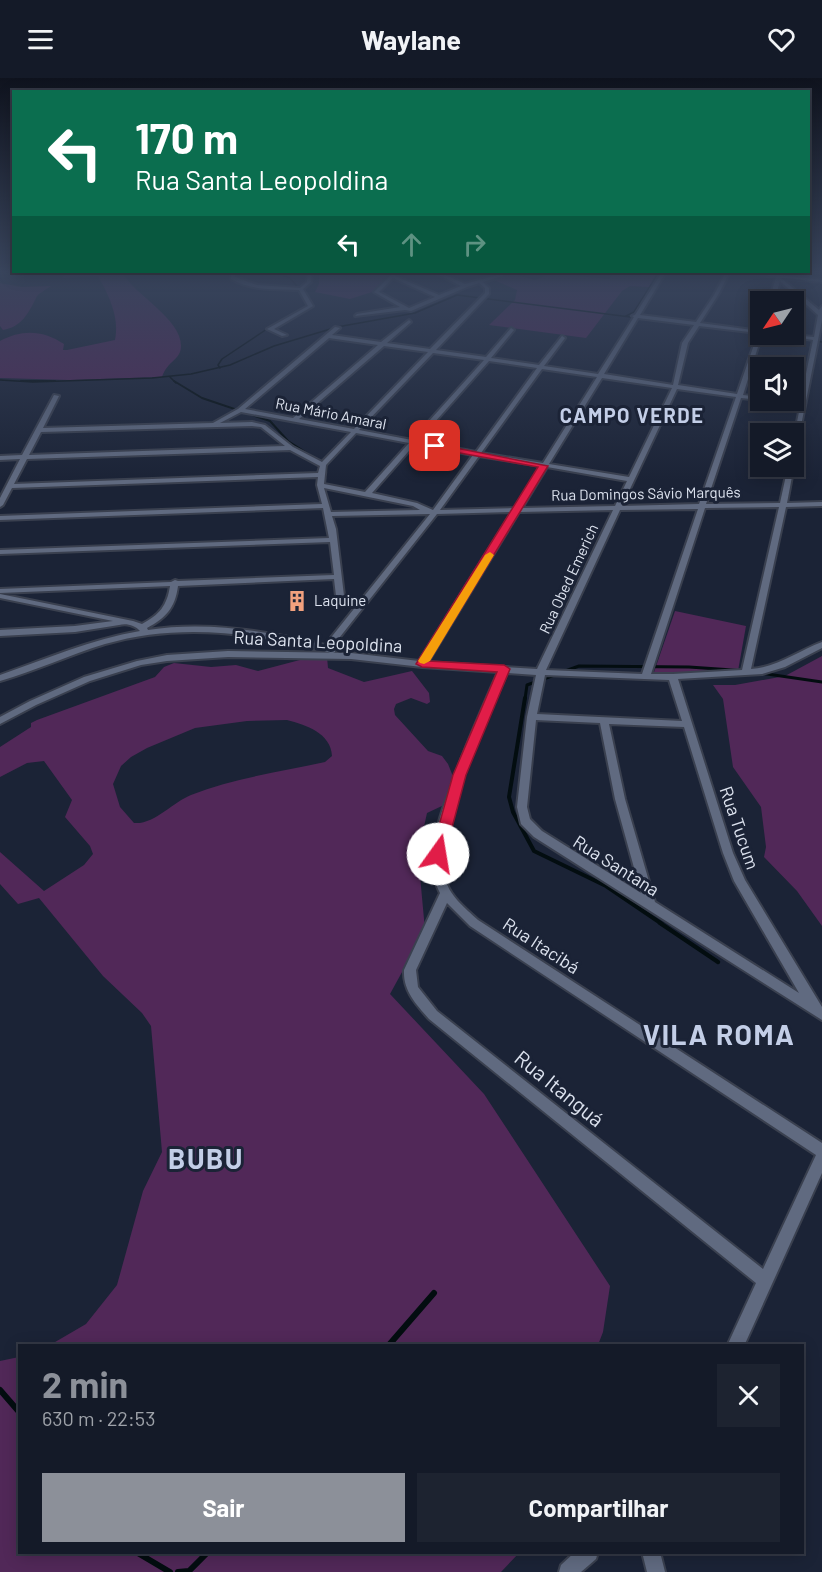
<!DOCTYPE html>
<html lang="pt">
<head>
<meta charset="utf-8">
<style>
	:root { --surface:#141a28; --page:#1d2330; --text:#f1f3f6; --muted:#9da1a8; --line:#333845; --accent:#8c9099 }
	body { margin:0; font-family:Barlow,sans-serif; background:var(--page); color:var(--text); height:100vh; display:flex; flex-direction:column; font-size:22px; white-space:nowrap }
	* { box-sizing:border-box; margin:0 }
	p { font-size:20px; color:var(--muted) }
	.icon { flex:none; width:33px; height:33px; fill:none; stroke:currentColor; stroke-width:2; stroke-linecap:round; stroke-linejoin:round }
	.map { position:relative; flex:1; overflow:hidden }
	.panel { position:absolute; left:18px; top:1266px; width:786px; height:210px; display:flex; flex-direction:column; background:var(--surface); border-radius:0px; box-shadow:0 3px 15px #0003,0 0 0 2px var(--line) }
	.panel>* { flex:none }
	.top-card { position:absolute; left:12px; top:12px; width:798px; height:183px; border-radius:0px; box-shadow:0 3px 15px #0003,0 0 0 2px var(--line); background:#0b6e4f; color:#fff; overflow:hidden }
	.needle { width:39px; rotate:235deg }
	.fabs { position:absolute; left:750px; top:213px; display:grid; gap:12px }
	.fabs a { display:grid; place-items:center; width:54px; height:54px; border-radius:0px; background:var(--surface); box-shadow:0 3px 15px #0003,0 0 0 2px var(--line); font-size:30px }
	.pin { position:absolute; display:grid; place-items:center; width:51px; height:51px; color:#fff; margin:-26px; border-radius:12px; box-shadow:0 3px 9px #0006 }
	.me { position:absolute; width:66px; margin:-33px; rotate:13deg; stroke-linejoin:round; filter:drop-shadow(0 0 4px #0008) }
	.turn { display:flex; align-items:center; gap:21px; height:126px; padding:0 24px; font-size:27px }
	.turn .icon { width:78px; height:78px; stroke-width:2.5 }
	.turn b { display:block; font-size:42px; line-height:51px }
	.lanes { display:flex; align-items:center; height:57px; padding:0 24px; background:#0003; justify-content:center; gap:30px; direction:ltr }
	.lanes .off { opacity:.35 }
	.round { display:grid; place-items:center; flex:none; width:63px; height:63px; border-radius:0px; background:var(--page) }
	.head { display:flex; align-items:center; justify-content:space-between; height:102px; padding:0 24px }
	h1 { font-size:36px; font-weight:700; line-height:45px; color:var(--accent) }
	.action { display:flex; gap:12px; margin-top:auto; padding:12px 24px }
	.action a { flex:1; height:69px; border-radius:0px; background:var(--accent); color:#fff; font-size:24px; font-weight:700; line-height:69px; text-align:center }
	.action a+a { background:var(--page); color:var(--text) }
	header { display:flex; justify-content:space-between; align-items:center; height:78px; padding:0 24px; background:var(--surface); font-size:27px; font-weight:700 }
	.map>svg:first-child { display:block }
	.green { fill:#512858; fill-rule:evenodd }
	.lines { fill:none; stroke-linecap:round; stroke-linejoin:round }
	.stream-far5 { stroke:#030d10; stroke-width:1.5 }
	.stream-far4 { stroke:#030d10; stroke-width:2 }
	.stream-far3 { stroke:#030d10; stroke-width:3 }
	.stream-far2 { stroke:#030d10; stroke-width:4 }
	.stream-far1 { stroke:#030d10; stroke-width:4.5 }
	.stream { stroke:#030d10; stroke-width:6 }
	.street-casing { stroke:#3a404f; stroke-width:4 }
	.street { fill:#606a80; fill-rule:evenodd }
	.route { fill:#e11d48; stroke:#92132f; stroke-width:1.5 }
	.slow { fill:#f59e0b }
	.labels { text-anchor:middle; stroke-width:6; stroke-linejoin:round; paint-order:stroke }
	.far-street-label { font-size:15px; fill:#dde3ef; stroke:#1b2336 }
	.far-poi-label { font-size:15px; fill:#dde3ef; stroke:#1b2336; text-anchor:start }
	.street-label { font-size:18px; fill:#dde3ef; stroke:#1b2336 }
	.far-district-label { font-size:20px; font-weight:bold; letter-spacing:1.5px; fill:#c3cee7; stroke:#1b2336 }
	.near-street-label { font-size:21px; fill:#dde3ef; stroke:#1b2336 }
	.near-district-label { font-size:28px; font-weight:bold; letter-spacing:1.5px; fill:#c3cee7; stroke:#1b2336 }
</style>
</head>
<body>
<header><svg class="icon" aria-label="menu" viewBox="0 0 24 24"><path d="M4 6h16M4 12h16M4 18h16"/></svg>Waylane<svg class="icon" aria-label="heart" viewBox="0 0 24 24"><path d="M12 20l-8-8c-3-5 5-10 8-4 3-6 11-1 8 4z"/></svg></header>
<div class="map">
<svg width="822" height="1494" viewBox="0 0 822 1494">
	<rect width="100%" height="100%" fill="#1b2336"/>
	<!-- green -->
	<g class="green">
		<path d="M67 194H122C132 215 182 241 181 268 181 282 167 283 162 299L70 302 0 300V263C22 251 43 252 64 266L63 272H67L115 262C120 239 108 216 98 198L62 200Z"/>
		<path d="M319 194H392L372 214 350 221 315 214 319 206Z"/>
		<path d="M536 194 609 201 615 194H657L649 209 630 208 622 213 586 260 489 247 515 222 517 212 494 202 513 196 535 202 545 198Z"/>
		<path d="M0 205 22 209 51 208C46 212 38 215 36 220 29 234 22 249 3 252L0 248Z"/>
		<path d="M675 533 746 548 738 593 653 597Z"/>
		<path d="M315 578 327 579 328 590 364 604 412 593 429 615 430 624 427 626 411 620 396 626 394 631 395 637 428 673 442 678 448 686 452 696V704L444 727 427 735 418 776 425 852 390 916 484 1016 610 1208 603 1254 598 1267H50L86 1246 117 1207 143 1113 162 1074 151 948 142 935 103 898 39 820 18 826 0 806V774L44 813 84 787 93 776 90 768 65 739 72 722 44 683 27 685 0 699V669L31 649V645L37 642 155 599 164 589 174 585 211 589 236 587 258 593ZM287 642C306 647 331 655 332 678L325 684C280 694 234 700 191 717 173 724 154 747 134 745L120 729 113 706 121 688 131 679 147 670 195 650 247 643Z"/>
		<path d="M822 578V848L797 813 764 779 766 769 761 729 733 689 723 621 713 607H735L785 598Z"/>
		<path d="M19 1279 20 1474 519 1475 501 1494H0V1283Z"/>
	</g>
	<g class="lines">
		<!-- stream-far5 -->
		<g class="stream-far5">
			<path d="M274 194 290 200 300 212"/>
			<path d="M626 238 634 234 659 194"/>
			<path d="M663 243 695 247"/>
			<path d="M732 252 760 256"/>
			<path d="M768 256 822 264"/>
			<path d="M220 290 218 287 222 281 270 249"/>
			<path d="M170 299 176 305"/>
			<path d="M0 302 33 304 152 300 191 296 230 287 274 268 337 249 415 235 457 217 638 240"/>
		</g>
		<!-- stream-far4 -->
		<g class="stream-far4">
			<path d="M21 303H55"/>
			<path d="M174 303 202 320 270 343 288 363 327 388 324 406"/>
		</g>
		<!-- stream-far3 -->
		<g class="stream-far3">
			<path d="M760 595 822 604"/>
			<path d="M525 621 527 607 579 588 689 589 747 593"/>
		</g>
		<!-- stream-far2 -->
		<path class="stream-far2" d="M525 620 509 719 513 734 534 773 606 808 662 846"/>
		<!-- stream-far1 -->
		<path class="stream-far1" d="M660 845 718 884"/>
		<!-- stream -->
		<g class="stream">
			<path d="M388 1268 434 1215"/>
			<path d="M0 1312 20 1335"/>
			<path d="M136 1474 170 1494"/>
			<path d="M178 1494 189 1493 208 1474"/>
		</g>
		<defs>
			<g id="street">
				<path d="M231 194H235V199L257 207 300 210 307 204 308 194H312L311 204 303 211 313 228 274 251 287 257 282 258 267 251 308 228 299 212C276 211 252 213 231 201Z"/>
				<path d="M394 194H399L395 198 439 217 461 208 433 194H439L465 206 508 194H516L483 204 489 210V216L436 272 486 279 511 250 514 252 491 280 539 287 562 258 565 260 544 288 598 296 634 239 632 238 635 237 662 194H666L640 237 696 244 714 217 726 194H730L718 217 700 245 760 253V256H762L743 317 760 319 761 322 741 320 706 426 780 425 788 388H794V387V388L787 425 822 424V428L786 429 751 591C778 589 798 573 822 564V570L785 589 762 596 678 601 733 775 745 802 822 929V942L534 759 521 746 517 729 527 639 536 597 507 595C487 641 434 751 445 799 448 817 465 830 478 842L822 1065V1095L744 1268H727L756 1205 429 941C416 926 403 913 404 892L440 815C434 803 431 792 432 779 434 755 442 732 450 711 464 671 481 633 498 594L422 589 351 581 228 579 167 583 141 587 90 603 36 627 0 646V639L30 623 84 599 137 583 167 577 228 573 351 575 419 583 512 434 437 436 332 569 335 570V574L332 575C256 555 181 544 105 566 69 577 35 593 0 603V597C46 581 92 561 140 553 135 547 126 545 119 547L75 554 0 558V552L75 548 113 543 0 520V516L133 543 142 546C159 537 167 528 170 508L0 515V511L171 504 175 502 178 503 334 497 330 464 0 476V472L329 460 323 430 0 442V438L322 426 317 407 318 399 12 410 3 427 0 429V420L20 381 0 382V378L22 377 54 317 59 318 43 350 213 345 238 331 335 249 340 250 332 257 381 264 409 242 411 244 387 265 430 271 485 215V210L479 205 467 209 411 233 405 232 355 238 357 236 400 229 374 214ZM393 200 435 219 409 230 379 214ZM638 240 694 247 682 265 673 307 604 296ZM699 248 758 255 737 316 678 307 688 265ZM329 260 378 267 293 340 245 331ZM384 268 428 274 354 351 299 341ZM433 275 484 282 412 362 359 352ZM489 283 537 290 476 374 418 363ZM542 291 597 299 543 385 481 375ZM602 300 672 310 629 399 549 386ZM677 311 736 319 699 426 622 428ZM241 334 351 354 322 384 293 369 265 347 252 344 220 345ZM252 348 261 349 285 368 29 377 41 354ZM356 355 409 365 365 414 324 406 326 387ZM415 366 473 377 433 432 417 425 372 415ZM290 372 320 388 318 395 14 406 27 381ZM479 378 541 388 515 430 440 432ZM547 389 627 403 615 428 522 430ZM324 410 413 428 420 432 331 434ZM779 429 742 592 673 596H651L705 430ZM698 431 642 596 546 592 620 432ZM613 432 537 591 428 584 519 434ZM430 436 325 567C267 553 207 543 148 552L147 550C166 540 175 530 178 508L334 501 337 526 338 528H344L345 526 336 451 332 438ZM545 597 669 602 682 643 537 636ZM536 642 600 645 615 721 641 815 542 753 530 741 527 729ZM609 646 684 649 723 775 734 803 799 915 655 824 625 721ZM447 825 470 848 816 1077 763 1191 437 933 418 909 416 892Z"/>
				<path d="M742 194H758L822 202V204L781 200 819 232 822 228V242L796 373 794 374V359L800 329 765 322 800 325 813 262 777 256 814 259 818 237 780 203 774 224H769L776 199Z"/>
				<path d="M575 1474H598L596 1481 581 1494H559L561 1487Z"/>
				<path d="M642 1474H660L665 1494H647Z"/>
			</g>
		</defs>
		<!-- street casing -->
		<use href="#street" class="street-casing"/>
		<!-- street -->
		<use href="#street" class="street"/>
	</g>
	<!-- sky -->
	<linearGradient id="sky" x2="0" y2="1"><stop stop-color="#0f131e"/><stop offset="0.48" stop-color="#39455d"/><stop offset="1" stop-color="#39455d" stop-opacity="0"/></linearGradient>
	<rect width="822" height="403" fill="url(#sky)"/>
	<!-- route -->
	<path class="route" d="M435 366 548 388 429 583 504 587 510 591 466 697 445 776 438 782 431 776 453 697 497 594 422 589 416 586 538 389 432 370 431 368Z"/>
	<!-- slow -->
	<path class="slow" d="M490 474 494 477 430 583 424 586 420 585 418 583 485 477Z"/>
	<!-- icons -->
	<defs>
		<symbol id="building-bare" viewBox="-9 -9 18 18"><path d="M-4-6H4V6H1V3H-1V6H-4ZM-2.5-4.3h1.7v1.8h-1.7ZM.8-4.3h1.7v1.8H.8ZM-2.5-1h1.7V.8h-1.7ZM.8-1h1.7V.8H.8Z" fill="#f2a17e" stroke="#1b2336" stroke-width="2.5" paint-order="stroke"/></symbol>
	</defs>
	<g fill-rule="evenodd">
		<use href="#building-bare" x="282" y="508" width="30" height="30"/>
	</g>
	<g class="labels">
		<!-- far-street labels -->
		<g class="far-street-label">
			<text transform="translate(331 336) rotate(11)" y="5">Rua Mário Amaral</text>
			<text transform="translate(646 416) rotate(-1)" y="5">Rua Domingos Sávio Marquês</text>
			<text transform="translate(569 501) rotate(-65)" y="5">Rua Obed Emerich</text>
		</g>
		<!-- far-poi labels -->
		<g class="far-poi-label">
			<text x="314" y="528">Laquine</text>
		</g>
		<!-- street labels -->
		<g class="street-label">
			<text transform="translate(318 564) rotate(3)" y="6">Rua Santa Leopoldina</text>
			<text transform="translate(739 750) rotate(71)" y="6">Rua Tucum</text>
			<text transform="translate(616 788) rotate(32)" y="6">Rua Santana</text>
			<text transform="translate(541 868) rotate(33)" y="6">Rua Itacibá</text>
		</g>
		<!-- far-district labels -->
		<g class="far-district-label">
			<text x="632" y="345">CAMPO VERDE</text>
		</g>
		<!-- near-street labels -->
		<g class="near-street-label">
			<text transform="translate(559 1011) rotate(39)" y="7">Rua Itanguá</text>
		</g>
		<!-- near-district labels -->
		<g class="near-district-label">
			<text x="719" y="967">VILA ROMA</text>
			<text x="206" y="1091">BUBU</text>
		</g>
	</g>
</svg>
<div class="fabs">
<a><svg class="needle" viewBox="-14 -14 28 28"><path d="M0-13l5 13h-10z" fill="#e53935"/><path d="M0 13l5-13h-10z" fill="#9da1a8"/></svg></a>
<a><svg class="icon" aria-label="sound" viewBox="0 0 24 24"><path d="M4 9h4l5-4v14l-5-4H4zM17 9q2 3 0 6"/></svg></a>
<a><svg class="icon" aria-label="layers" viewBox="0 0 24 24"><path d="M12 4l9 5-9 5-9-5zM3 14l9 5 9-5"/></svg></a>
</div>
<div class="pin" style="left:435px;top:368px;background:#d93025"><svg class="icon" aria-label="arrive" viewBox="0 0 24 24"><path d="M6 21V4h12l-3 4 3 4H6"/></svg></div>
<svg class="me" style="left:438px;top:776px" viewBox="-20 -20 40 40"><circle r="19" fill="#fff"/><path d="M0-13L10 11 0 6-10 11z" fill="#e11d48"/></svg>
<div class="top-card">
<div class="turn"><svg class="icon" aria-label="left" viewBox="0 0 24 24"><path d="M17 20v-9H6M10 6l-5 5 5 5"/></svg><div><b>170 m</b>Rua Santa Leopoldina</div></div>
<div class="lanes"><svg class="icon" aria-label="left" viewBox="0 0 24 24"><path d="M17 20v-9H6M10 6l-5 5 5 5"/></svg><svg class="icon off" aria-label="ahead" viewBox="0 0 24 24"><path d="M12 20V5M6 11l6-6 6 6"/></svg><svg class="icon off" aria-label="right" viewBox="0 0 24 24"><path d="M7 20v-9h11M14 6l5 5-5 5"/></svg></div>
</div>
<section class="panel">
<div class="head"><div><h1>2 min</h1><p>630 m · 22:53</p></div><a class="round"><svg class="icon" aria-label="close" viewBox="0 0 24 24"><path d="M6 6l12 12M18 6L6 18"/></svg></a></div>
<div class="action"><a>Sair</a><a>Compartilhar</a></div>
</section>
</div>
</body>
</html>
